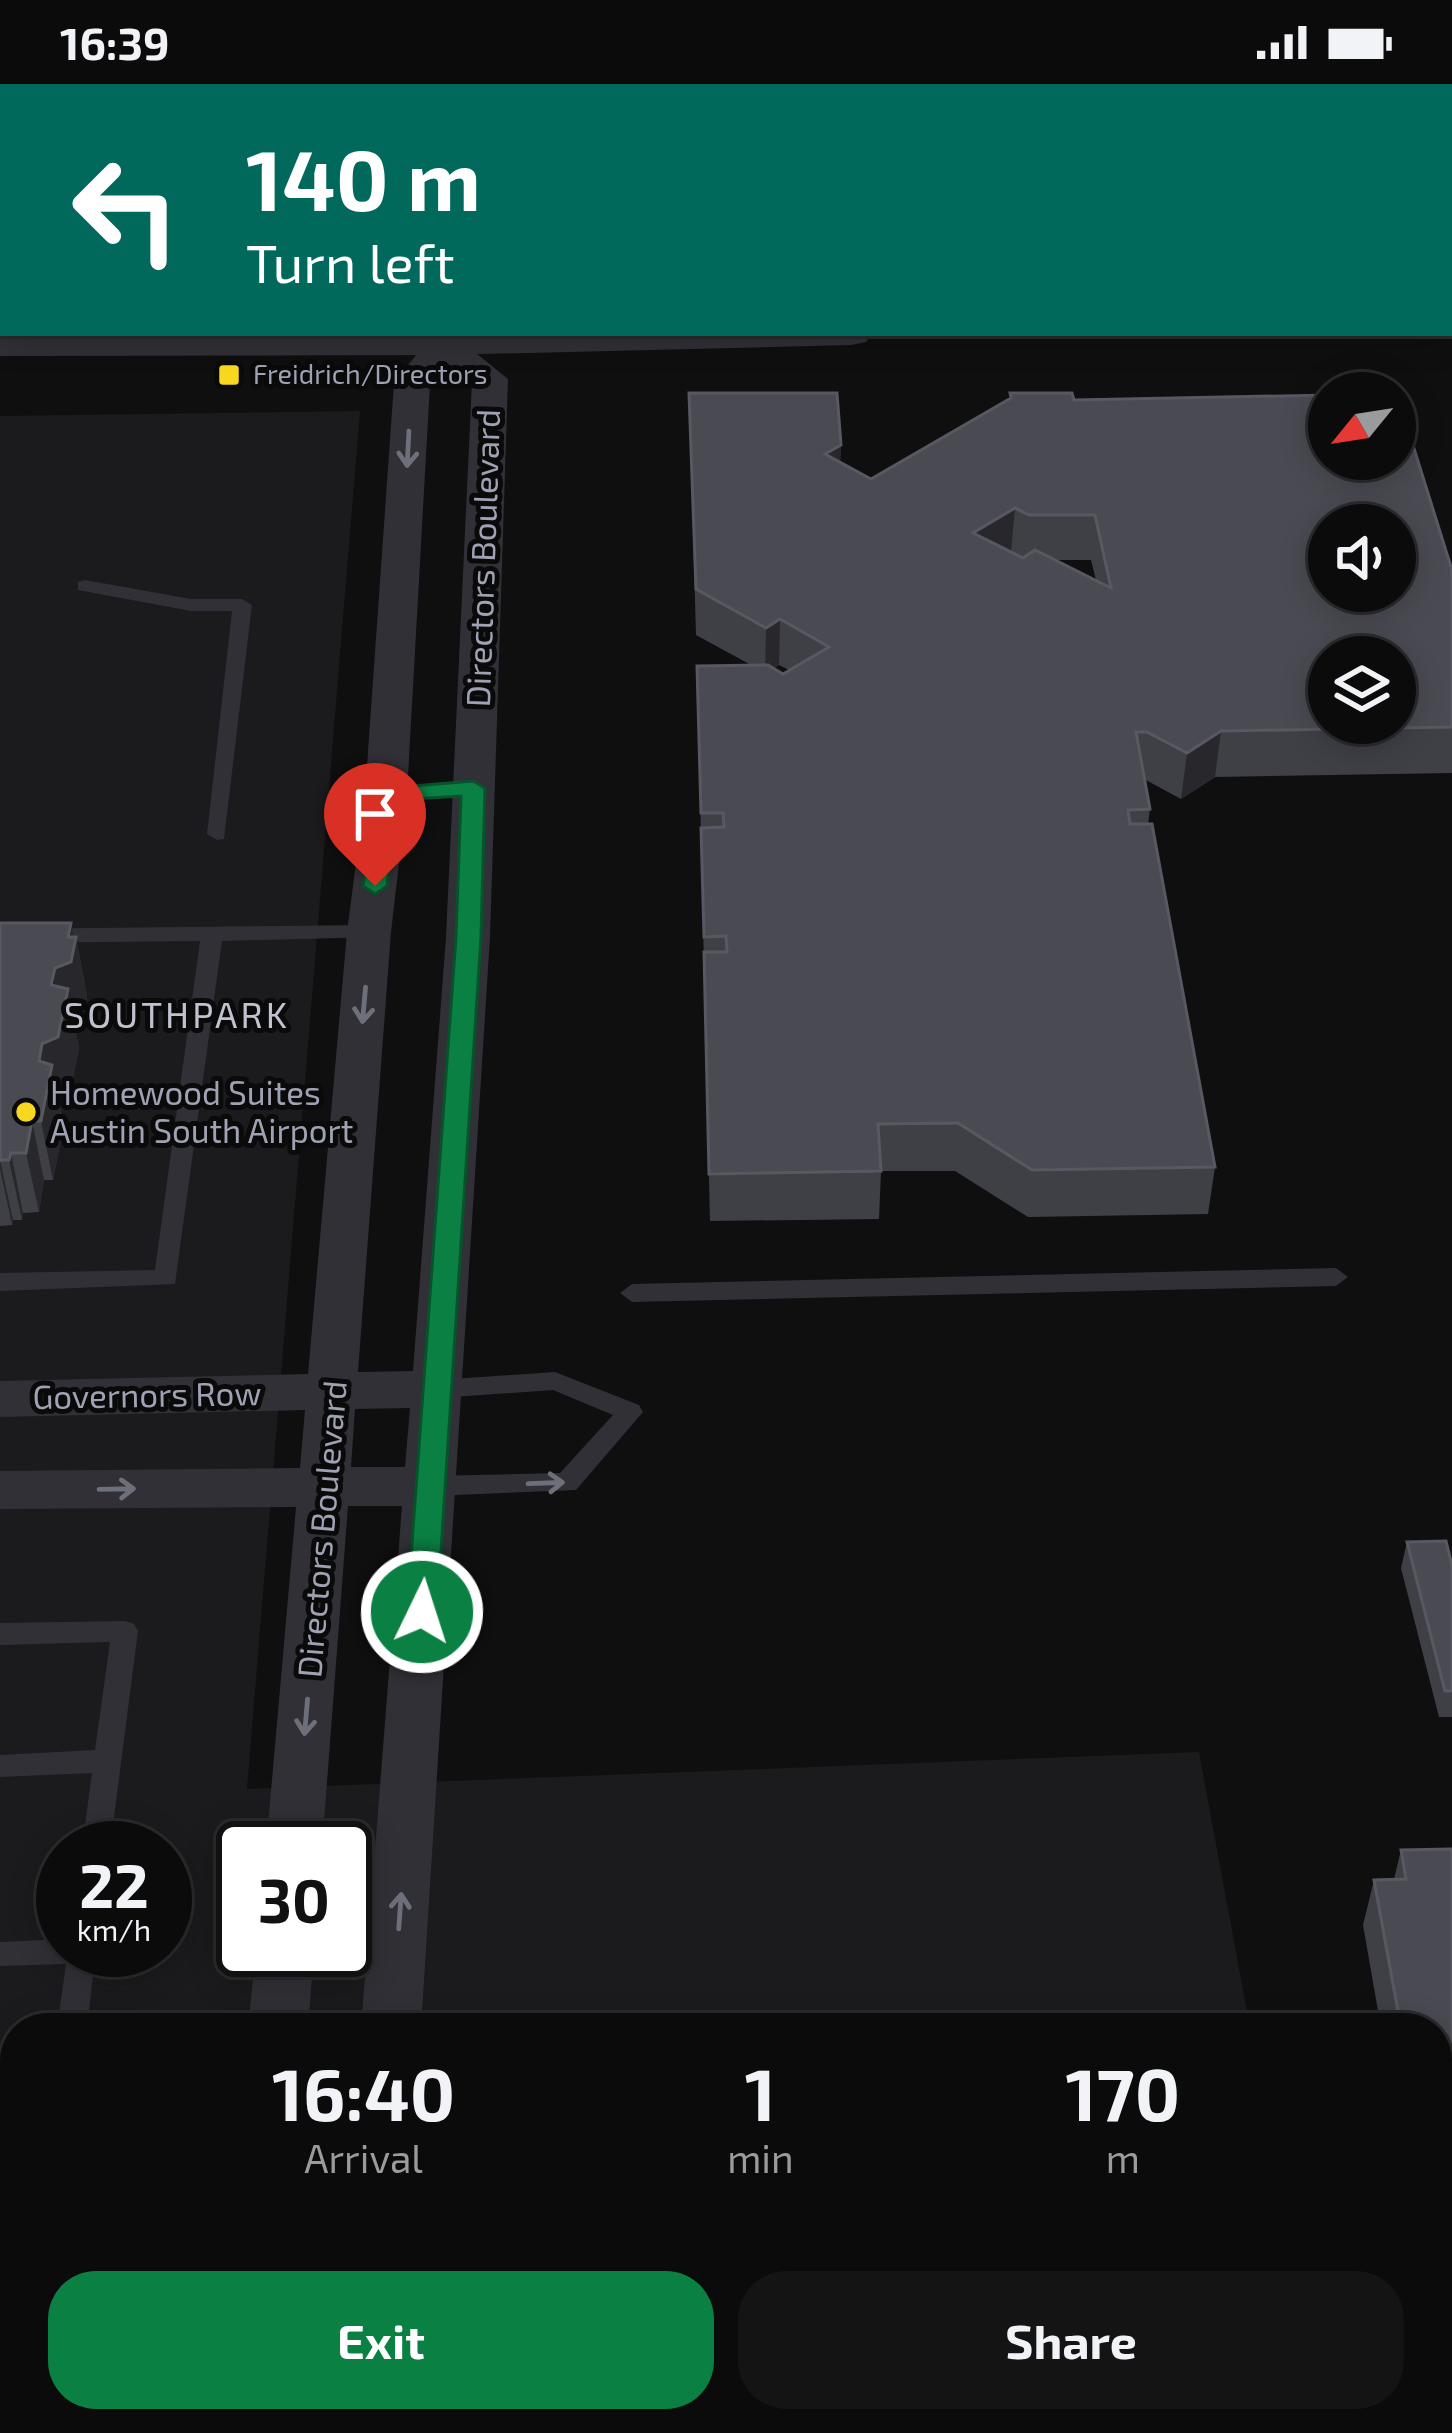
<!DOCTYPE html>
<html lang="en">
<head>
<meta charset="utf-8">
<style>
	:root { --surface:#0b0b0c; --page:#141415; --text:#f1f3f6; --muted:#9a9b9d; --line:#2b2b2d; --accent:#0b8043 }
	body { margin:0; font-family:"Exo 2",sans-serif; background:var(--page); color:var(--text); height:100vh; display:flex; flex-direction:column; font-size:45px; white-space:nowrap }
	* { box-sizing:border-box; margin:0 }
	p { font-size:39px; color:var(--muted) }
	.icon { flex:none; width:66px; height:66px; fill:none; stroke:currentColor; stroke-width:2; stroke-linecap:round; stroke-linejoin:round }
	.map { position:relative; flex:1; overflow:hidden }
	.side { position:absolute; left:0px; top:1929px; width:1452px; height:420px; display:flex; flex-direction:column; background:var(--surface); border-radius:48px 48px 0 0; box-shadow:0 6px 30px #0003,0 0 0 3px var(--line) }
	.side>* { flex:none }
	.hud { position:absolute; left:0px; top:0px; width:1452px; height:252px; box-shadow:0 6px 30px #0003,0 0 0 3px var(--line); background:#00695c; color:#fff; overflow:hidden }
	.needle { width:78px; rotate:240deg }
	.fabs { position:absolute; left:1308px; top:288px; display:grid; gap:24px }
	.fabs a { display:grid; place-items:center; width:108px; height:108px; border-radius:50%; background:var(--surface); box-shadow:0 6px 30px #0003,0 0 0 3px var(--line); font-size:60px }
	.speed { position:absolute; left:36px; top:1737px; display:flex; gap:24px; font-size:60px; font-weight:700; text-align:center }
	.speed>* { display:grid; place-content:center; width:156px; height:156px; border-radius:50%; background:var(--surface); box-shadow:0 6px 30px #0003,0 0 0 3px var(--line); line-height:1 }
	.speed small { font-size:30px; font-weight:400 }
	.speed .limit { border:6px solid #111; border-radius:18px; background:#fff; color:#111 }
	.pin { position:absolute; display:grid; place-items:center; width:102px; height:102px; color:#fff; margin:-123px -51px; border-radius:50% 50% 50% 0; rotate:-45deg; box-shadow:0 0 12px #0007 }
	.pin .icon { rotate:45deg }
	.me { position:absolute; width:132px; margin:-66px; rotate:4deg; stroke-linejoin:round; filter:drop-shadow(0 0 9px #0008) }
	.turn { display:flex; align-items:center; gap:42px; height:252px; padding:0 48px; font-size:54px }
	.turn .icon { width:156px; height:156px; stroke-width:2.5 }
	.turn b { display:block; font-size:84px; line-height:102px }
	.eta { display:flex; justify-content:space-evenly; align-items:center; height:204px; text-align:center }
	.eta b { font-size:72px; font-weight:700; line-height:84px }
	.button { display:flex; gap:24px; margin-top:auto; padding:24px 48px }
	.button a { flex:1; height:138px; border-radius:48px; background:var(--accent); color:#fff; font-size:48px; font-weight:700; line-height:138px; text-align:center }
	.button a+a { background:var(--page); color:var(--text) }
	.status { display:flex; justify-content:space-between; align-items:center; height:84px; padding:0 60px; background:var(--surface); direction:ltr }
	.status svg { height:33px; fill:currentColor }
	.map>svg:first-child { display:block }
	.built { fill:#1b1b1d; fill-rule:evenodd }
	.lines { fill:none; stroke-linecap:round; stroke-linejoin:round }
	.service { fill:#303036; fill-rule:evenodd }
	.minor { fill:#303036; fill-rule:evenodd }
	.tertiary { fill:#303036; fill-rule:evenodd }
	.wall { fill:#3f4046; fill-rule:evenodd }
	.shaded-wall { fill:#28282c }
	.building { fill:#4a4b52; stroke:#575861; stroke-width:3; fill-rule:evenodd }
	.oneway { stroke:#6d6f7a }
	.route { fill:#0b8043; stroke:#07532c; stroke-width:3 }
	.poi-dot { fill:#f8d71f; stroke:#0a0a0b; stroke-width:4.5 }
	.labels { text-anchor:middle; stroke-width:10; stroke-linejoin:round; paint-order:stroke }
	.far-poi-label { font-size:27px; fill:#9fa2b2; stroke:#0a0a0b; text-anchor:start }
	.street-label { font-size:33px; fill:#9fa2b2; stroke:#0a0a0b }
	.poi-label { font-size:33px; fill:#9fa2b2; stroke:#0a0a0b; text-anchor:start }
	.neighbourhood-label { font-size:36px; letter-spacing:3px; fill:#c0c2ce; stroke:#0a0a0b }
</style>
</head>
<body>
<div class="status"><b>16:39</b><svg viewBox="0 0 49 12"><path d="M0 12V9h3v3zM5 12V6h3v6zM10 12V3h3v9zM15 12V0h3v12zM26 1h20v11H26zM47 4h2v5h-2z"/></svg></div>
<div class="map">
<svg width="1452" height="2349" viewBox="0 0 1452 2349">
	<rect width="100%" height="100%" fill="#0f0f10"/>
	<!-- built -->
	<path class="built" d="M360 327 247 1705 1199 1668 1250 1944H15V2334H1323L1326 2349H0V332ZM63 1764H165V1866H63ZM243 1764H345V1866H243Z"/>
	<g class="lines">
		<!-- service -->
		<g class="service">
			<path d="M1328 0H1404L1406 2 1326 3Z"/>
			<rect x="0" y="148" width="3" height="10"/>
			<path d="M85 496 191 515H242L252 521 224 755 217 756 207 750 232 527H191L78 506V498Z"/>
			<path d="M473 698 480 700 483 704 480 708 386 716 376 710 386 704Z"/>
			<path d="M369 841 380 848 377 853 222 857 175 1200 0 1207V1189L155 1186 200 857 0 859V845Z"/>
			<path d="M1336 1184 1348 1193 1336 1202 632 1218 620 1209 632 1200Z"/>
			<path d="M555 1288 639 1321 643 1328 576 1406 431 1412 422 1409 418 1402 422 1395 431 1392 560 1389 613 1331 553 1306 438 1314 429 1311 426 1305 429 1299 438 1296Z"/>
			<path d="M125 1537 134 1540 138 1547 110 1764H82L92 1689 0 1693V1671L95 1666 110 1558 0 1561V1539Z"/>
			<path d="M63 1855V1866H96L87 1944H57L66 1880 0 1882V1858Z"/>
			<path d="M15 2321V2334H37L35 2349H3L10 2323Z"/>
		</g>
		<!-- minor -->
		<g class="minor">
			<path d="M445 249 455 252 508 295 490 853 421 1944H361L402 1422H348L322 1764H266L296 1423 0 1425V1387L300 1384 305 1326 0 1333V1297L308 1290 347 848 365 710 394 299 431 252ZM446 278 472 298 446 853 413 1287 358 1288 391 848 407 710 430 300ZM410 1324 405 1383H351L355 1325Z"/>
			<path d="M256 1866H314L308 1944H248Z"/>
			<path d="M215 2334H279L278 2349H214Z"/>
			<rect x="339" y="2334" width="64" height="15"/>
		</g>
		<!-- tertiary -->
		<g class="tertiary">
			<path d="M1380 0H1416L1417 3H1381Z"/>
			<path d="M1449 129 1452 130V161L1449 160Z"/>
			<path d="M1449 228 1452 252 1436 249H1449Z"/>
			<path d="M0 248 3 249H872L866 258 851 261 443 271 0 272Z"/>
		</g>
	</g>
	<!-- wall -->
	<g class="wall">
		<path d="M0 0 3 3V118H0Z"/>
		<path d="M689 309 841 361 840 378 871 395 1010 315V309L1074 316 1452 486V689L1215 693 1181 715 1144 695 1150 725 1148 740 1215 1083 1208 1130 1028 1133 955 1087H881L879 1135 710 1137 697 582 751 581 696 551ZM1054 476H1091L1096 496ZM779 581 789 586 783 590 773 585Z"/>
		<path d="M0 839H71L73 853H76L87 912 82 937 74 940 79 964 69 1013 59 1017 64 1040 53 1096H44L39 1128 23 1129 22 1136H13L12 1141 0 1142Z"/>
		<path d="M1407 1458 1452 1481V1633H1439L1401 1484Z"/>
		<path d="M1452 1765V2333L1437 2250V1944H1381L1363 1841 1374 1796 1394 1795 1401 1766Z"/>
		<path d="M938 2334H1235L1272 2349H940Z"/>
	</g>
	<!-- shaded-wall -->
	<g class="shaded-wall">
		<path d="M841 361 839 405 825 370Z"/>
		<path d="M1015 424 1011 469 973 449Z"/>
		<path d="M780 535 779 581 765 589 766 544Z"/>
		<path d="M1221 647 1215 693 1181 715 1187 669Z"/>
		<path d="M71 839 75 860 76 853 87 912 82 937 74 940 79 964 69 1013 59 1017 64 1040 53 1096 41 1037 39 977 55 884 68 853Z"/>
		<path d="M32 1037 44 1096 39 1128 26 1069Z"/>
		<path d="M11 1069 23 1129 22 1136 9 1076Z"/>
		<path d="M0 1076 13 1136 12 1141 0 1085Z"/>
	</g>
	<!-- building -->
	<g class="building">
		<path d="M0 0H466L465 3H3V76H0Z"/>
		<path d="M753 0H1286L1288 3 560 2Z"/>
		<path d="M689 309H837L841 361 825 370 871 395 1011 314 1010 309H1072L1074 316 1329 311V375H1395V310H1397L1452 486V643L1221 647 1187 669 1147 648H1136L1150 725 1128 726 1130 740H1152L1215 1083 1032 1086 958 1039 878 1040 881 1087 709 1090 704 868H727L726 852 704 853 701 744 724 743 723 729H701L697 582 768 581 783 590 829 563 780 535 766 544 696 505ZM1015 424 1029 431H1095L1111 504 1035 466 1023 474 973 449ZM1329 441H1395V507H1329ZM1329 573H1395V639H1329Z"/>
		<path d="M0 839H71L68 853H76L71 878 55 884 51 901 68 905 58 953 42 960 39 977 52 981 41 1037H32L26 1069H11L9 1076H0V1078Z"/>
		<path d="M1446 1457 1452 1481V1607H1445L1407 1458Z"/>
		<path d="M1452 1765V2216L1437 2136V1944H1401L1374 1796 1406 1795 1401 1766Z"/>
		<path d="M946 2334H1235L1272 2349H947Z"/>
	</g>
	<!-- one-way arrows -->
	<defs><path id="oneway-shaft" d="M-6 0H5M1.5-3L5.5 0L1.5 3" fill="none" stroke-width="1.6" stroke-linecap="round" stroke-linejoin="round" transform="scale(3)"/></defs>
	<g class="oneway">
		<use href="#oneway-shaft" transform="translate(408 365) rotate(93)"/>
		<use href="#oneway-shaft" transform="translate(364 921) rotate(95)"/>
		<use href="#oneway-shaft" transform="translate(546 1399) rotate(-2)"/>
		<use href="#oneway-shaft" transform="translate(117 1405) rotate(-1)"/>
		<use href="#oneway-shaft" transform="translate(306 1633) rotate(95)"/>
		<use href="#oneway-shaft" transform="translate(400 1827) rotate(-86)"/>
	</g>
	<!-- route -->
	<path class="route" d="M473 697 485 704 481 853 437 1528 432 1537H411L407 1528 456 853 461 712 397 716 387 802 375 810 363 802 378 705Z"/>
	<!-- markers -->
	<g class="poi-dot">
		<rect x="217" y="279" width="24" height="24" rx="6"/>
		<circle cx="26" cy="1028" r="12"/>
	</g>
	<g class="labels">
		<!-- far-poi labels -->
		<g class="far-poi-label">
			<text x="253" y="300">Freidrich/Directors</text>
		</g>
		<!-- street labels -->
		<g class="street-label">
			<text transform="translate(483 474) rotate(-88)" y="12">Directors Boulevard</text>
			<text transform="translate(147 1311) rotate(-1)" y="12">Governors Row</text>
			<text transform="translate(322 1445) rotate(-85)" y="12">Directors Boulevard</text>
		</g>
		<!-- poi labels -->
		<g class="poi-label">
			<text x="50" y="1021">Homewood Suites<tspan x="50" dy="38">Austin South Airport</tspan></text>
		</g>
		<!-- neighbourhood labels -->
		<g class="neighbourhood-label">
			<text x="177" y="944">SOUTHPARK</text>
		</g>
	</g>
</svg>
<div class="fabs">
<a><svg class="needle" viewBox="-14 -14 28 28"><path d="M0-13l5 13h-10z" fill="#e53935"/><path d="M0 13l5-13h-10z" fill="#9a9b9d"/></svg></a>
<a><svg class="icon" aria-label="sound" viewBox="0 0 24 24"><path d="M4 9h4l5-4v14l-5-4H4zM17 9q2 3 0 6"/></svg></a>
<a><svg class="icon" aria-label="layers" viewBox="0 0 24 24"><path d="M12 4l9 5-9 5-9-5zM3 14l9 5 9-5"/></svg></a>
</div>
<div class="speed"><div>22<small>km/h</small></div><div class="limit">30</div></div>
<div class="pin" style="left:375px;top:802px;background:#d93025"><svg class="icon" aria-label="arrive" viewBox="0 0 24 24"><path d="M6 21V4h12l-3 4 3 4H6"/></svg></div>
<svg class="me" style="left:422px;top:1528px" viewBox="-20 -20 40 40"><circle r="17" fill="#0b8043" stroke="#fff" stroke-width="3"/><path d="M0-11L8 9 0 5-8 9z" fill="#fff"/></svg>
<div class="hud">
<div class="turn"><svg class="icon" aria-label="left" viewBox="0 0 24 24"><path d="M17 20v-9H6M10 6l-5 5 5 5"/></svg><div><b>140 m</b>Turn left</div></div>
</div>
<section class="side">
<div class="eta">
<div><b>16:40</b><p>Arrival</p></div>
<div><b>1</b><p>min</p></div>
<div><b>170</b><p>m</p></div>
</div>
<div class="button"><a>Exit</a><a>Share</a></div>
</section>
</div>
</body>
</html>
